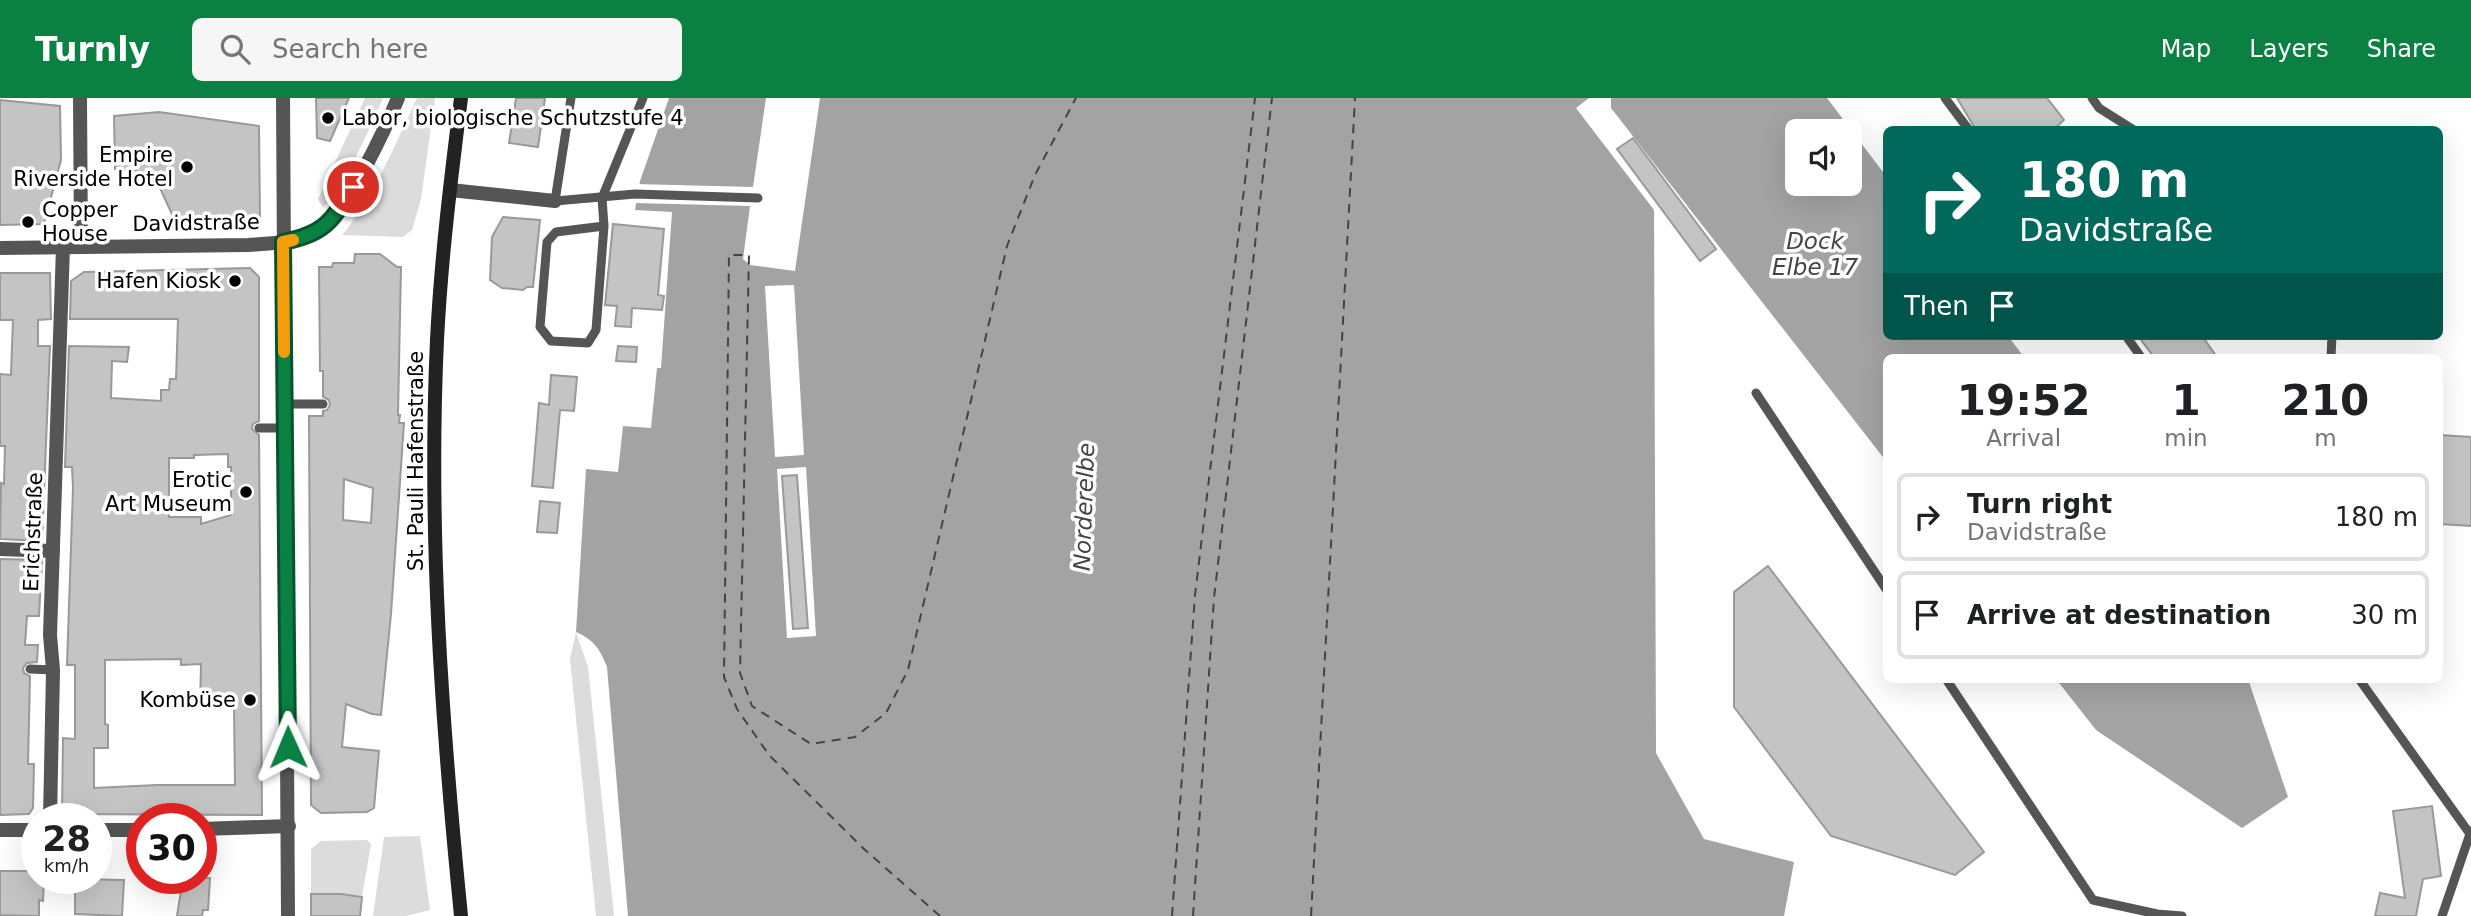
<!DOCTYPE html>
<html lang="en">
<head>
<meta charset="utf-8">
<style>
	:root { --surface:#fff; --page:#f6f6f6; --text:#202124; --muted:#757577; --line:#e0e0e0; --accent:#0b8043 }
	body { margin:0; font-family:"DejaVu Sans",sans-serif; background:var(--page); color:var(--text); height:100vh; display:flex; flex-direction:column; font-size:26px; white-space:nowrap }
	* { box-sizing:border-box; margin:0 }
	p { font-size:23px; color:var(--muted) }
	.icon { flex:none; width:38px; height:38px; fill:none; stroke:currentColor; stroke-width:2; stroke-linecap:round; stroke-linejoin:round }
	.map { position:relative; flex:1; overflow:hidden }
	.drawer { position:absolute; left:1883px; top:256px; width:560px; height:329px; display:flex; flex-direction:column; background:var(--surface); border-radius:10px; box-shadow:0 7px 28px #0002 }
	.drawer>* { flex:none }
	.top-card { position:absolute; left:1883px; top:28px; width:560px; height:214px; border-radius:10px; box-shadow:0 7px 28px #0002; background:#00695c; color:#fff; overflow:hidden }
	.tools { position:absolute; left:1785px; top:21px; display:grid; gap:14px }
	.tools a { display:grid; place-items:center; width:77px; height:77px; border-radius:10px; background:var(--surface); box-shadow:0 7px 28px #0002; font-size:35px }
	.speed { position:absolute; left:21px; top:705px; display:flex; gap:14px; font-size:35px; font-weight:700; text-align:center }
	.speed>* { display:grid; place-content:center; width:91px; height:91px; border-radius:50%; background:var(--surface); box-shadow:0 7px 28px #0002; line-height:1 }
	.speed small { font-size:18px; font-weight:400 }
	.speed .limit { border:10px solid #d22; background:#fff; color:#111 }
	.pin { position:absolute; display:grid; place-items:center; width:60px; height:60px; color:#fff; margin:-30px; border:4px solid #fff; border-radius:50%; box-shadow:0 2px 7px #0007 }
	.me { position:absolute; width:77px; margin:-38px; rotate:359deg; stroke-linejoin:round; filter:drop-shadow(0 0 5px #0008) }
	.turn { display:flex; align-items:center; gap:24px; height:147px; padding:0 21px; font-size:32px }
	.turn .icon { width:91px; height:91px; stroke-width:2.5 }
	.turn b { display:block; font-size:49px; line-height:60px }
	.then { display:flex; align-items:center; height:66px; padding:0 21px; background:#0003; gap:14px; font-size:26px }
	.eta { display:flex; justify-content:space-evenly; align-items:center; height:119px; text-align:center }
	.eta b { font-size:42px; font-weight:600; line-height:49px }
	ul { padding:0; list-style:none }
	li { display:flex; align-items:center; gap:21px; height:88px; margin:0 14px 10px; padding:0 7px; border:4px solid var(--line); border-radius:10px }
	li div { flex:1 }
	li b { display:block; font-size:26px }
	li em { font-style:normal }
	header { display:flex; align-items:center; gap:42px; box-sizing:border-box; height:98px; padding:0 35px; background:var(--accent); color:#fff }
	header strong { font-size:33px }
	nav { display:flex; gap:38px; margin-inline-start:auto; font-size:24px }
	.search { width:490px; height:63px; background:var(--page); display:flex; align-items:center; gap:18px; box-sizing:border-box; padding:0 24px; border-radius:10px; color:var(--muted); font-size:26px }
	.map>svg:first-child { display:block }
	.green { fill:#dcdcdc }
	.water { fill:#a3a3a3; fill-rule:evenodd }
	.pier { fill:#fff }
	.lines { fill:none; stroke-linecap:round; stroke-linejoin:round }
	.ferry { stroke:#444; stroke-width:2; stroke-dasharray:9 7; stroke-linecap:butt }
	.building { fill:#c4c4c4; stroke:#999; stroke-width:2; fill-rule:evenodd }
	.lane { stroke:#555; stroke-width:9 }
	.street { stroke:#555; stroke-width:14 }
	.secondary { stroke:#222; stroke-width:14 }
	.route-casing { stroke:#07532c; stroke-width:18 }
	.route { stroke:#0b8043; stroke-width:12 }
	.slow { stroke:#f59e0b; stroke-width:12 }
	.poi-dot { fill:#000; stroke:#fff; stroke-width:2.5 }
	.labels { text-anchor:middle; stroke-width:7; stroke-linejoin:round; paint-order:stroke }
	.poi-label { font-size:21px; fill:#000; stroke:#fff; text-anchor:end }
	.street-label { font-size:21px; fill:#000; stroke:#fff }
	.water-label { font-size:23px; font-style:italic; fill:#444; stroke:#fff }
</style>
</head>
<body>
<header>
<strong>Turnly</strong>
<div class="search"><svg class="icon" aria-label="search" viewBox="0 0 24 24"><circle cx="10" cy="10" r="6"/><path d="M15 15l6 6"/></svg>Search here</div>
<nav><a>Map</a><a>Layers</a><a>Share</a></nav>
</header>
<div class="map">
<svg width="2471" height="818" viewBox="0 0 2471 818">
	<rect width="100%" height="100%" fill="#fff"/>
	<!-- green -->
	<g class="green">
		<path d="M365 0H383C367 38 349 77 323 110L318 101Z"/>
		<path d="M417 0H435L421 101 412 132 403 139 342 137C371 104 398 41 417 0Z"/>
		<path d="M576 534 588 569 614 818H596L570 561Z"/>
		<path d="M420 738 430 812 406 818H373L384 739Z"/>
		<path d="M367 742 371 746 362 799 340 796H311V751L321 743Z"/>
	</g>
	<!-- water -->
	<g class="water">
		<path d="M669 0H1589L1576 10 1654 112 1656 655 1704 741 1794 764 1784 818H628L607 569C600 551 594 542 576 534L586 371 618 374 623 328 651 330 657 270H661L672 114 635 112 640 83Z"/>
		<path d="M1611 0H1827L1886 78V238H2008L2024 259H1886V363L1611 10ZM1797 33H1850V86H1797Z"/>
		<path d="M2056 581H2248L2288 699 2242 730 2096 632Z"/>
	</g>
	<!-- pier -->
	<g class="pier">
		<path d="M766 0H820L795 173 750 167 743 161 750 108 635 105 636 86 753 89Z"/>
		<path d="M794 187 804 357 775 359 765 188Z"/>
		<path d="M806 369 816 538 787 540 777 371Z"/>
	</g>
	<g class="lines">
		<!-- ferry -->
		<g class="ferry">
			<path d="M940 818 864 751 769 657 737 611 724 579 729 157H749L740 575 752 608 811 646 855 639 886 615 908 572 1007 148 1035 77 1076 0"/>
			<path d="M1172 818 1195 497 1255 0"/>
			<path d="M1193 818 1214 500 1272 0"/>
			<path d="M1311 818 1355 0"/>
		</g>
	</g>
	<!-- building -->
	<g class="building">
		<path d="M316 0H349L330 43 317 40Z"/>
		<path d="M516 0H545L538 49 509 45Z"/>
		<path d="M1957 0H2047L2064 22 2053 32H1976Z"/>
		<path d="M0 2 60 8 61 62 44 126 0 127Z"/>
		<path d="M159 14 259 28 260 124 177 127 153 75 115 71 114 18Z"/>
		<path d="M1633 40 1716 151 1700 163 1617 51Z"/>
		<path d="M503 119 540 122 533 189H527L523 192 502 190 490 182 492 139Z"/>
		<path d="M613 126 664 131 658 197 664 198 662 212 632 210 631 229 615 228 617 208 605 207Z"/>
		<path d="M355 156H380L397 169H401L398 317H400L399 325H404L391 516 381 617 372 616 346 606 342 649 379 653 374 710 367 714 321 715 311 707 309 318H323V313L327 312 330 307 329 302 323 299V273H320L319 169H332L333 165H354ZM344 381 373 390 371 425 343 422Z"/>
		<path d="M250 170 259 179V323L253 326 252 331 259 337 262 717 62 716 63 640 75 641V567H67L73 390 72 369H65L69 248 129 249 127 264 112 263 111 300 161 303V292H169L170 281H176L178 221H70L71 183 84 174ZM228 356V369H231V417L201 426V419H169V360H194V357ZM181 561V567L201 566 200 608H234L235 687H157L94 690V650H108V627L105 626V562Z"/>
		<path d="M0 175H50L51 221 38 222V248H50L42 443 0 441 1 385 4 386 5 348H0V276L11 277 13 222H0Z"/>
		<path d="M2138 238H2202L2217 259H2154Z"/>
		<path d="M618 248 637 249 636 264 616 263Z"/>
		<path d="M551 277 577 279 574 313 560 312 553 390 532 388 539 305 549 307Z"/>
		<path d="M2440 337 2471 339V428L2440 426Z"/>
		<path d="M797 377 808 530 793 531 782 378Z"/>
		<path d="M540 403 560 405 557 435 537 434Z"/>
		<path d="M0 461 42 462 39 518H27L25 547H38L37 564 27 565 23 570 24 575 30 578 28 666H34L33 710 29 716 0 717Z"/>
		<path d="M1768 468 1984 754 1955 777 1831 738 1734 609V494Z"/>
		<path d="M2432 708 2441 778 2423 781 2416 818H2375L2380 795 2405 800 2393 713Z"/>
		<path d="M0 773H37V780H44L43 803 39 802V818L0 817Z"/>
		<path d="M183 780H210L208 812H203L202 818H177Z"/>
		<path d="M75 781 124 782 122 818 75 816Z"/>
		<path d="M311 796H341L362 799 360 818H311Z"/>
	</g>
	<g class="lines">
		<!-- lane -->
		<g class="lane">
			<path d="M571 0 555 103 635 96 758 100"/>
			<path d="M1945 0 1969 32"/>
			<path d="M2092 0 2099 10 2134 32"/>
			<path d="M604 128 556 134 547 144 540 229 551 243 588 245 596 232 604 128 602 100 643 0"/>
			<path d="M2126 238 2141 259"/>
			<path d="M2331 259 2332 238"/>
			<path d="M1756 295 1886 491"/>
			<path d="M285 306H323"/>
			<path d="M259 330H285"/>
			<path d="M30 571 53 572"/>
			<path d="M1946 581 2093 802 2157 816 2182 818"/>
			<path d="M2359 581 2470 736"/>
			<path d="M2442 818 2471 733"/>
		</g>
		<!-- street -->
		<g class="street">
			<path d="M80 0 81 149"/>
			<path d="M283 0 288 818"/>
			<path d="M450 92 555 103"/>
			<path d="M0 150 248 147C272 145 301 145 322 131 346 115 386 29 398 0"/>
			<path d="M0 451 53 453"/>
			<path d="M50 721 53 572 50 537 63 149"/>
			<path d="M201 731 289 728"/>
			<path d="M0 732H37"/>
			<path d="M96 732H142"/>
		</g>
		<!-- secondary -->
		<path class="secondary" d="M461 818C442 627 428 435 437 242 441 161 451 80 461 0"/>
	</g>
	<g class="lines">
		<defs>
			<path id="route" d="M288 649 283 144C325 136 332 123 353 89"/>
		</defs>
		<!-- route casing -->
		<use href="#route" class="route-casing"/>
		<!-- route -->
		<use href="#route" class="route"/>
		<!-- slow -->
		<path class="slow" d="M284 254 283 144 293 142"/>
	</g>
	<!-- markers -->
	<g class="poi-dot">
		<circle cx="328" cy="20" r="7"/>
		<circle cx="187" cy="69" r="7"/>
		<circle cx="28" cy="124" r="7"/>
		<circle cx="235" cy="183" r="7"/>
		<circle cx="246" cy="394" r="7"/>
		<circle cx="250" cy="602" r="7"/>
	</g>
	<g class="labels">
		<!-- poi labels -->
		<g class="poi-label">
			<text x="342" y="27" text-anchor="start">Labor, biologische Schutzstufe 4</text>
			<text x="173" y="64">Empire<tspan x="173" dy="24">Riverside Hotel</tspan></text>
			<text x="42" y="119" text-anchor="start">Copper<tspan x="42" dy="24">House</tspan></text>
			<text x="221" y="190">Hafen Kiosk</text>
			<text x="232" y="389">Erotic<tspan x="232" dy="24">Art Museum</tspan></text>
			<text x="236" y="609">Kombüse</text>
		</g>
		<!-- street labels -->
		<g class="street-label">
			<text transform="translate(196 125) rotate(-1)" y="7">Davidstraße</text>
			<text transform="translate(416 363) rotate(-90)" y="7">St. Pauli Hafenstraße</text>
			<text transform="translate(33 434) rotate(-88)" y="7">Erichstraße</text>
		</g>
		<!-- water labels -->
		<g class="water-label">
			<text x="1815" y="151">Dock<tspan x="1815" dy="26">Elbe 17</tspan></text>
			<text transform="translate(1084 409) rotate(-88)" y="8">Norderelbe</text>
		</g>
	</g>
</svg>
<div class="tools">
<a><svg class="icon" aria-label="sound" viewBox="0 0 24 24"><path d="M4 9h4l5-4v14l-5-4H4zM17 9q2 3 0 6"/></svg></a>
</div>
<div class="speed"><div>28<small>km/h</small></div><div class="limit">30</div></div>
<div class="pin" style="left:353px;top:89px;background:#d93025"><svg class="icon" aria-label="arrive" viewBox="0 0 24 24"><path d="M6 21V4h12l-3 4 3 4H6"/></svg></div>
<svg class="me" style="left:288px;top:649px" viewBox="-20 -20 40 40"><path d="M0-17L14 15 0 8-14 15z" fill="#0b8043" stroke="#fff" stroke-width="4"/></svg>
<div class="top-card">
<div class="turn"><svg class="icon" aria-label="right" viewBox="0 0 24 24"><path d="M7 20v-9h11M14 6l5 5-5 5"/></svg><div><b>180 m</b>Davidstraße</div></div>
<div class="then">Then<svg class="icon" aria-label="arrive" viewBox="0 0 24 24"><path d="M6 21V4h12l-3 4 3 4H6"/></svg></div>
</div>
<section class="drawer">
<div class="eta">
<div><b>19:52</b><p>Arrival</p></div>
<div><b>1</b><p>min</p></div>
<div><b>210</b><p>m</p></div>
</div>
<ul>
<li><svg class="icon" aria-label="right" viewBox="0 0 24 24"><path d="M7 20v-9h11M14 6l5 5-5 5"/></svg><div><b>Turn right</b><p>Davidstraße</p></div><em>180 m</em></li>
<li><svg class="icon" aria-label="arrive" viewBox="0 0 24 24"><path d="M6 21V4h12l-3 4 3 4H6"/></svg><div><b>Arrive at destination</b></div><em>30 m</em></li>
</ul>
</section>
</div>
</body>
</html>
